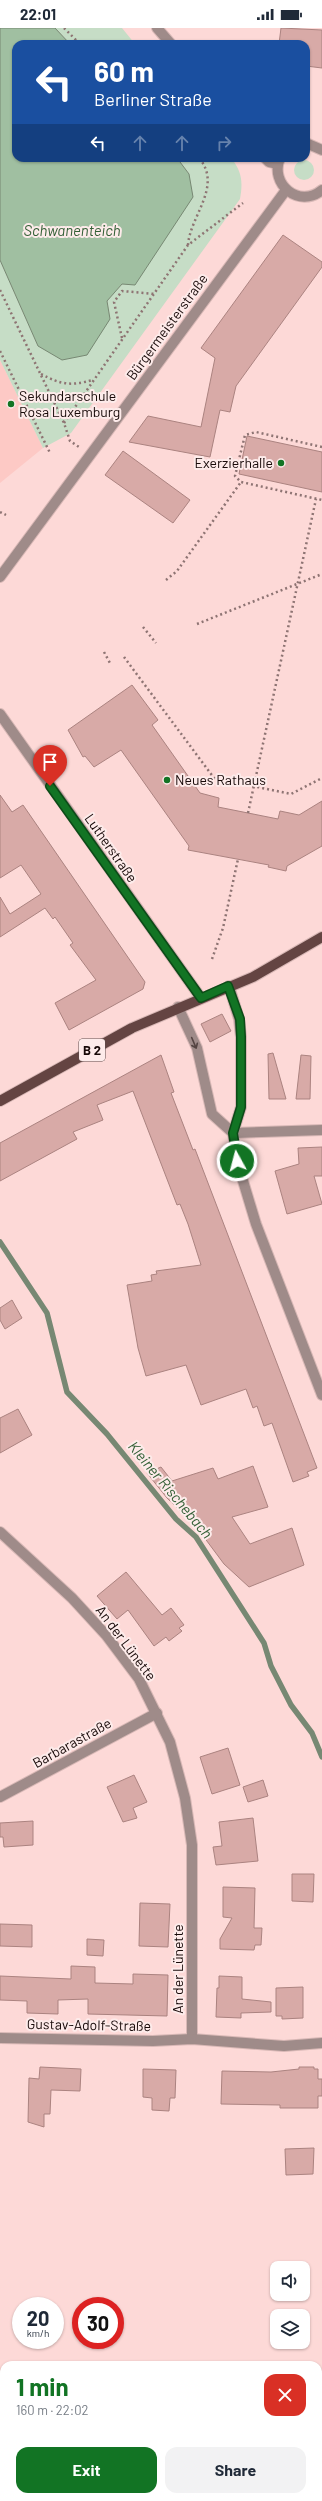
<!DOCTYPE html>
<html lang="en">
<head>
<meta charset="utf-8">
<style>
	:root { --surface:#fff; --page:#f2f2f3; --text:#1f2937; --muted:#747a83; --accent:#127424 }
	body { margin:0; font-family:Barlow,sans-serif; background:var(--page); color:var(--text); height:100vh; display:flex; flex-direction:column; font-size:15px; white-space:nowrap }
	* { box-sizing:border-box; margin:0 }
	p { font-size:13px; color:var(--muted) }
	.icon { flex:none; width:22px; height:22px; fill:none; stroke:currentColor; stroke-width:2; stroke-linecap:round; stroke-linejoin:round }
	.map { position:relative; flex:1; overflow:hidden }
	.panel { position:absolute; left:0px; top:2333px; width:322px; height:140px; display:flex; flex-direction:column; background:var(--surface); border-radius:12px 12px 0 0; box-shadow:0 1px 3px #0004 }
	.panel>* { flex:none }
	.hud { position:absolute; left:12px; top:12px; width:298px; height:122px; border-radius:12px; box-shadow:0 1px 3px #0004; background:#1a4fa0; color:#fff; overflow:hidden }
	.tools { position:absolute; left:270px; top:2233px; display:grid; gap:8px }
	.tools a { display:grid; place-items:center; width:40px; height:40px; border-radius:8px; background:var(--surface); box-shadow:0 1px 3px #0004; font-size:20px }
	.speed { position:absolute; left:12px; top:2269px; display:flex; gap:8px; font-size:20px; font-weight:700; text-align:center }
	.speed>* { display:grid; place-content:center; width:52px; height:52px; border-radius:50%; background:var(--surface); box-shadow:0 1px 3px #0004; line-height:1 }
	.speed small { font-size:10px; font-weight:400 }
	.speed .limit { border:6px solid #d22; background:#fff; color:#111 }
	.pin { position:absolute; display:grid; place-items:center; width:34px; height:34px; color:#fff; margin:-41px -17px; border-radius:50% 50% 50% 0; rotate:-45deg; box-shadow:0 0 4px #0007 }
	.pin .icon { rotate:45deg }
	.me { position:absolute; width:44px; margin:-22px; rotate:353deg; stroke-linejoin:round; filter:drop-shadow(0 0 3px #0008) }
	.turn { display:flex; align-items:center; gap:14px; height:84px; padding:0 16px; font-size:18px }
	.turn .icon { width:52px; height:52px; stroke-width:2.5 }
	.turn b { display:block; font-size:28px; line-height:34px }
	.lanes { display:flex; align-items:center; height:38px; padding:0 16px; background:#0003; justify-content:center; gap:20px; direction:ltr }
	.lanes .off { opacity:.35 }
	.round { display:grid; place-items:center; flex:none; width:42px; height:42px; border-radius:12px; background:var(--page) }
	.headline { display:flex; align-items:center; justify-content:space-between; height:68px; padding:0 16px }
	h1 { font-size:24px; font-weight:700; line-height:30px; color:var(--accent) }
	.primary-button { display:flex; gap:8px; margin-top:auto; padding:8px 16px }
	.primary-button a { flex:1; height:46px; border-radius:12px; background:var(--accent); color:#fff; font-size:16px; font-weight:700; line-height:46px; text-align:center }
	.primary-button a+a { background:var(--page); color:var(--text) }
	.status { display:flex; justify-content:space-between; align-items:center; height:28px; padding:0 20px; background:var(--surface); direction:ltr }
	.status svg { height:11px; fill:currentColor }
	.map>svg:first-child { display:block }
	.built { fill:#fdc9c5 }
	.green { fill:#c6ddc6 }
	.water { fill:#a0bfa1; stroke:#778873 }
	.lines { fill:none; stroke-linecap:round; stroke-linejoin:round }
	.stream { stroke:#778873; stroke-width:5.5 }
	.building { fill:#d8aaa7; stroke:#ab8380 }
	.minor-casing { stroke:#d8b8b6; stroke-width:12 }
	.major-casing { stroke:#d8b8b6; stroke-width:12 }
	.path { stroke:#8e7473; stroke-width:2.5; stroke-dasharray:2 3; stroke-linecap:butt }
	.minor { stroke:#9f8b89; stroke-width:10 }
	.major { stroke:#644442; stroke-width:10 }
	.oneway { stroke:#544442 }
	.route-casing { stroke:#0c4b17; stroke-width:10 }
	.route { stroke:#127424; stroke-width:7 }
	.poi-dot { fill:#127424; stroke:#fdebea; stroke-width:1.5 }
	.labels { text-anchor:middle; stroke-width:4; stroke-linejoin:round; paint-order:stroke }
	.shield { fill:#fdebea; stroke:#5c4d4c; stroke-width:1 }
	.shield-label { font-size:13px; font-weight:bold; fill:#170908 }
	.street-label { font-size:14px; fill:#170908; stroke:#fdebea }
	.poi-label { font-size:14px; fill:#170908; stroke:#fdebea; text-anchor:start }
	.water-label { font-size:15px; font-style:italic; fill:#325f35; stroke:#fdebea }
</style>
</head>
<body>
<div class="status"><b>22:01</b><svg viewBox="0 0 49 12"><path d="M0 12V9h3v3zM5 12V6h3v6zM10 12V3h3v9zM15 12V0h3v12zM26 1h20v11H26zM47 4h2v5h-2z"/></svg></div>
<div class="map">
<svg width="322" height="2473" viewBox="0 0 322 2473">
	<rect width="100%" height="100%" fill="#fdd9d7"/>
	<!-- built -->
	<path class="built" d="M0 332 43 420 0 455Z"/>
	<!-- green -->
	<g class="green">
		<path d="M55 0H122L135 16H70Z"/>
		<path d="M177 130H231C242 143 243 154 240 171L71 405 43 420 0 332V232L38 318 110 291 107 273 122 256 189 146Z"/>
		<circle cx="304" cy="142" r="10"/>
	</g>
	<!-- water -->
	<path class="water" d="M0 0H55L70 16H16V130H177L189 146 193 169 135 257 122 256 107 273 110 291 87 327 62 332 38 318 0 232Z"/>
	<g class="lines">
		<!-- stream -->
		<path class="stream" d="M0 1214 47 1285 67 1364 107 1406 176 1491 196 1509 264 1615 271 1638 291 1677 312 1705 322 1729"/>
	</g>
	<!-- building -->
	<g class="building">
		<path d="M281 0 322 2V40L306 38V16H279Z"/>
		<path d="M283 207 322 234V239L236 358 230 384 220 382 210 429 129 414 148 388 201 399 215 330 201 320Z"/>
		<path d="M247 408 322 424V464L239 446Z"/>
		<path d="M123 423 190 472 173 495 105 447Z"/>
		<path d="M132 657 158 692 152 697 200 765 219 770 218 779 278 791 280 783 299 787 322 773V818L287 838 286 843 268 839 269 837 188 822 189 818 121 722 94 739 85 728 83 729 68 702Z"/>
		<path d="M0 767 12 784 23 777 145 954 143 961 69 1002 55 975 96 952 70 917 73 915 55 889 53 891 45 880 0 909V869L10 886 41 866 21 837 0 850Z"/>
		<path d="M222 986 231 1003 210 1014 201 996Z"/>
		<path d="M273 1025 286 1071H269L268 1026Z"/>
		<path d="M161 1027 174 1064 171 1065 193 1122 195 1121 317 1440 307 1444 309 1448 293 1454 272 1395 264 1398 257 1378 253 1380 246 1361 201 1377 186 1337 146 1348 138 1320 127 1257 152 1253 151 1247 157 1246 156 1243 201 1237 188 1196 180 1176 177 1177 133 1063 97 1077 103 1092 73 1104 77 1111 0 1153V1115Z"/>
		<path d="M301 1027 311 1028 310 1071H296Z"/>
		<path d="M322 1119V1148H314L322 1176 287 1186 275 1143 299 1136 298 1120Z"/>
		<path d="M12 1272 22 1290 5 1301 0 1292V1280Z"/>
		<path d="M18 1381 32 1407 0 1425V1390Z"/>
		<path d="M253 1438 268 1479 232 1489 250 1516 292 1500 304 1537 249 1559 224 1536 195 1497 167 1470 147 1445 161 1439 172 1453 213 1440 218 1451Z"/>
		<path d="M126 1544 162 1587 171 1580 184 1597 179 1600 182 1603 169 1613 166 1609 154 1618 128 1582 117 1591 97 1568Z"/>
		<path d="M228 1720 240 1757 212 1766 200 1729Z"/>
		<path d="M134 1747 147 1774 133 1780 137 1790 123 1794 107 1759Z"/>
		<path d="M263 1752 268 1768 248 1774 243 1759Z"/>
		<path d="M253 1790 258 1833 216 1837 213 1819 222 1818 219 1794Z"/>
		<path d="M33 1793V1817L4 1819 3 1809H0V1795Z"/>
		<path d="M292 1846H314L313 1874 292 1873Z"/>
		<path d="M223 1859 255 1860 254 1900H262L261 1917H255L254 1922 220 1921V1911L232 1890 223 1889Z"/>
		<path d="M140 1875 170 1876 168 1919 139 1918Z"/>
		<path d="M0 1896 32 1897V1919L0 1918Z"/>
		<path d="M87 1911 104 1912 103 1928 87 1927Z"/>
		<path d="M71 1938 95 1939V1955L133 1956V1946L168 1947 167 1988 88 1986V1971L58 1972V1986L27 1985V1973L0 1972V1948L71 1951Z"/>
		<path d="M219 1948 242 1949V1971L271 1974V1984L241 1985V1990L216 1989 217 1960H219Z"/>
		<path d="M303 1959V1990L282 1991V1988H276V1960Z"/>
		<path d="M40 2039 81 2041 80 2063 51 2062 50 2086H44V2099L28 2094 29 2050 39 2051Z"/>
		<path d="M299 2039H314V2041H318V2051H322V2068H318V2080H280V2077L221 2076 222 2043 271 2044 299 2041Z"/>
		<path d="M143 2041 176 2042 175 2070H170L169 2083 152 2082V2070L143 2069Z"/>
		<path d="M314 2120 313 2146 286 2147 285 2121Z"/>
	</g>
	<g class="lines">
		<defs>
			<g id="minor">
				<path d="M157 0 171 16"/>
				<path d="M306 115 322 122"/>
				<path d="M265 130 269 134 278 136"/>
				<path d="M280 130C269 156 299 181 322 162"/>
				<path d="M0 549 286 162"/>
				<path d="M0 686 201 970"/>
				<path d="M229 958 239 991 241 1009V1079L233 1105 237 1133 256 1196 322 1367"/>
				<path d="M178 979 197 1020 212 1086 233 1105"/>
				<path d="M233 1105 322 1102"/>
				<path d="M0 1504 72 1570 106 1607 139 1651 170 1714 185 1770 192 1817V2011"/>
				<path d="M0 1769 157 1685"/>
				<path d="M0 2010 153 2013 192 2011 284 2018 322 2015"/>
			</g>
			<path id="major" d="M0 1073 132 1000 253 949 322 909"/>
		</defs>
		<!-- minor casing -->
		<use href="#minor" class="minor-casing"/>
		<!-- major casing -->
		<use href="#major" class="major-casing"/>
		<!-- path -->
		<g class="path">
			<path d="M64 0 80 16"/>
			<path d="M234 130 241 133"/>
			<path d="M188 217C190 188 223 158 199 130"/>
			<path d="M0 262 64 395 70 413 79 419"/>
			<path d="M122 310 114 274 122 263 155 266"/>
			<path d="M0 323 50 425"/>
			<path d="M41 346C62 357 70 358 93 352"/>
			<path d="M64 395 188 217 243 175"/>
			<path d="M322 419 256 404 245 407 235 448 241 454 322 472"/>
			<path d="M0 484 6 487"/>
			<path d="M166 552 177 543 241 454"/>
			<path d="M197 596 322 546"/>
			<path d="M143 599 156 615"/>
			<path d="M104 624 110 635"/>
			<path d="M124 629 214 750 291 766 322 750"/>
			<path d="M248 785 316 471"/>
			<path d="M212 931 223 900 238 831"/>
		</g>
		<!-- minor -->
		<use href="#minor" class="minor"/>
		<!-- major -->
		<use href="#major" class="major"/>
	</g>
	<!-- one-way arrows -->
	<defs><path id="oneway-shaft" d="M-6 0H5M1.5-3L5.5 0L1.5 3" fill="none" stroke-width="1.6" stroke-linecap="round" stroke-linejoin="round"/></defs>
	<use class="oneway" href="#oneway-shaft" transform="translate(194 1015) rotate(67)"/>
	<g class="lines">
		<defs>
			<path id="route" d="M50 758 201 970 228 958 240 991 241 1009V1079L233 1105 237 1133"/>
		</defs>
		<!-- route casing -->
		<use href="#route" class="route-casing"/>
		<!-- route -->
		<use href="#route" class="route"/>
	</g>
	<!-- markers -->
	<g class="poi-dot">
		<circle cx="11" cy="376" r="4"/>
		<circle cx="281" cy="435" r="4"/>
		<circle cx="167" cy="752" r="4"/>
	</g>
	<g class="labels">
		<!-- shield labels -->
		<rect class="shield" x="79" y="1011" width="26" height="22" rx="3"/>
		<g class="shield-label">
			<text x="92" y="1027">B 2</text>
		</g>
		<!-- street labels -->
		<g class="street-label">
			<text transform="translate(167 299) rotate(-54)" y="5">Bürgermeisterstraße</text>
			<text transform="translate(111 820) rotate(55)" y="5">Lutherstraße</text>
			<text transform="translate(126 1615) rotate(53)" y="5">An der Lünette</text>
			<text transform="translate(72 1715) rotate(-29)" y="5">Barbarastraße</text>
			<text transform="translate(178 1941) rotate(-90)" y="5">An der Lünette</text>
			<text transform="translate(89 1997) rotate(1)" y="5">Gustav-Adolf-Straße</text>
		</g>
		<!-- poi labels -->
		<g class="poi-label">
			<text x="19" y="373">Sekundarschule<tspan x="19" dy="16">Rosa Luxemburg</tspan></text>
			<text x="273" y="440" text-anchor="end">Exerzierhalle</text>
			<text x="175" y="757">Neues Rathaus</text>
		</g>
		<!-- water labels -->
		<g class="water-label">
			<text x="72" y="208">Schwanenteich</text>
			<text transform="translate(170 1462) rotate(50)" y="5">Kleiner Rischebach</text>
		</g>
	</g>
</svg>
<div class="tools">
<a><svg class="icon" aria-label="sound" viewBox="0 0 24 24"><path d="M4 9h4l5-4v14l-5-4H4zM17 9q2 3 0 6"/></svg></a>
<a><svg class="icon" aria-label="layers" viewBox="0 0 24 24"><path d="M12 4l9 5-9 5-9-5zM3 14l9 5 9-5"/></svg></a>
</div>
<div class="speed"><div>20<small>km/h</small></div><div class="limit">30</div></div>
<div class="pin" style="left:50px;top:758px;background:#d93025"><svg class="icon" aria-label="arrive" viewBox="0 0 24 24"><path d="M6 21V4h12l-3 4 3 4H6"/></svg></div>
<svg class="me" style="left:237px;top:1133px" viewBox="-20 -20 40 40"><circle r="17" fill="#127424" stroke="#fff" stroke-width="3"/><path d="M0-11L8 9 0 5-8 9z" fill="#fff"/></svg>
<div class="hud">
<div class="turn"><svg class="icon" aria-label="left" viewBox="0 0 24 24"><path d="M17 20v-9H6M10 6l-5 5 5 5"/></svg><div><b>60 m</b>Berliner Straße</div></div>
<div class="lanes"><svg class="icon" aria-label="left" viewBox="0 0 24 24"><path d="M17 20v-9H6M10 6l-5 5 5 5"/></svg><svg class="icon off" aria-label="ahead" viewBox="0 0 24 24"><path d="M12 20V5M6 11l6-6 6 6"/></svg><svg class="icon off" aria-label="ahead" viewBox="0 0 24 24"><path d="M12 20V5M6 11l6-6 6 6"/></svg><svg class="icon off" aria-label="right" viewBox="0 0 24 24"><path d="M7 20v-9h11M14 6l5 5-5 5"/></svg></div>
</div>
<section class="panel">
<div class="headline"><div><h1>1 min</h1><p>160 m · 22:02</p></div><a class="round" style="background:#d93025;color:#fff"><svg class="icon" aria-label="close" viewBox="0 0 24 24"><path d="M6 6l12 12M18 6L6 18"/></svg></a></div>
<div class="primary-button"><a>Exit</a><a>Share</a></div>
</section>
</div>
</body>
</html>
